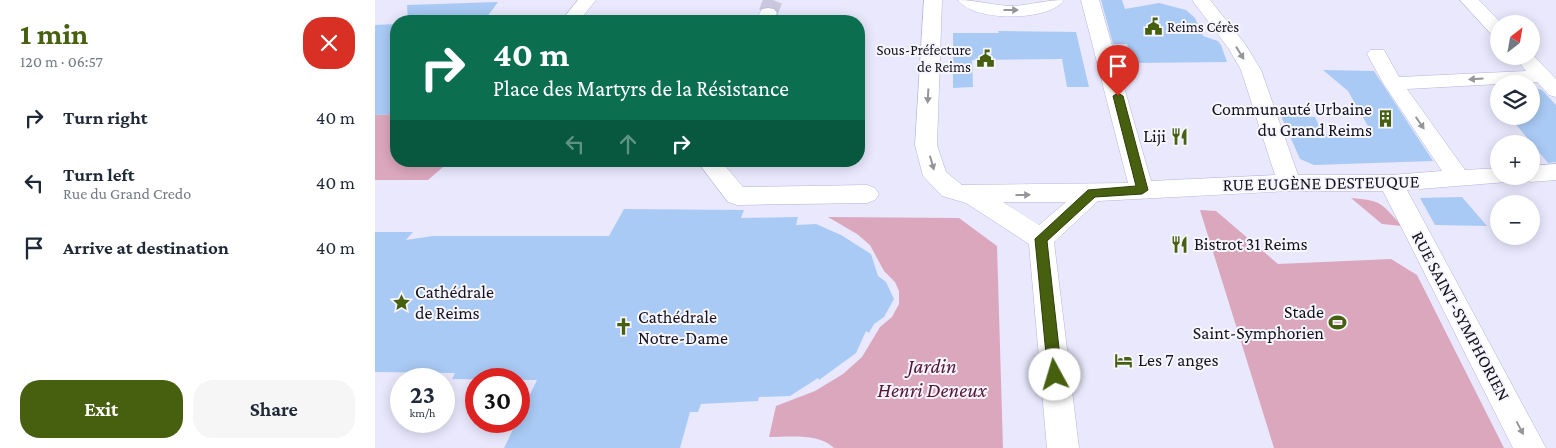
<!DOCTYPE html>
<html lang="en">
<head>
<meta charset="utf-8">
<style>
	:root { --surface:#fff; --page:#f6f6f7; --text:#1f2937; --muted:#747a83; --accent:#47600f }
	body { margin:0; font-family:"Crimson Pro",serif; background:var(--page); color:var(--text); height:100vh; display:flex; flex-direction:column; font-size:19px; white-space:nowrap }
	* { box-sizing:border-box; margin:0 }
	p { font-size:16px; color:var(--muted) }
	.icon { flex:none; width:28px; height:28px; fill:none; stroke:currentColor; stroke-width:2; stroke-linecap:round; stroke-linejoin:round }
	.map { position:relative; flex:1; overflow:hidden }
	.panel { display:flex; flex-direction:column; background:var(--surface); width:375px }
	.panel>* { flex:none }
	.hud { position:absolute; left:15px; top:15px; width:475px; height:152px; border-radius:20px; box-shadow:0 2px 12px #0003; background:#0b6e4f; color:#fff; overflow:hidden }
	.needle { width:32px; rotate:31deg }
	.tools { position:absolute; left:1115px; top:15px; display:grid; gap:10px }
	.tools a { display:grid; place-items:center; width:50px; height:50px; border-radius:50%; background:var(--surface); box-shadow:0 2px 12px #0003; font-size:25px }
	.speed { position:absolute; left:15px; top:368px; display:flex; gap:10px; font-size:25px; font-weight:700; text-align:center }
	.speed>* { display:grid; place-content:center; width:65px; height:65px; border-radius:50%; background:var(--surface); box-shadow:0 2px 12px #0003; line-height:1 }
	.speed small { font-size:12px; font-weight:400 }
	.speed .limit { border:8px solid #d22; background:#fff; color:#111 }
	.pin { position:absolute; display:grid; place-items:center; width:42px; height:42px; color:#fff; margin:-51px -21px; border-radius:50% 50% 50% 0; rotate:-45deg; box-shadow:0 0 5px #0007 }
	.pin .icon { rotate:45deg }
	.me { position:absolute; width:55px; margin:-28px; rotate:354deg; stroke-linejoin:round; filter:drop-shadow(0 0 4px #0008) }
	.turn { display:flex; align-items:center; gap:18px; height:105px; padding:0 20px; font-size:22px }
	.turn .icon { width:65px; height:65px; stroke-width:2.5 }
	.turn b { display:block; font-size:35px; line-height:42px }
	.lanes { display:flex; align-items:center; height:48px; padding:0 20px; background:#0003; justify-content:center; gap:25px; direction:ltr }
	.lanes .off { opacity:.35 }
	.round { display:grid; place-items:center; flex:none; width:52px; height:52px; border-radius:20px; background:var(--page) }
	.summary { display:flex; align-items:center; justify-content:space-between; height:85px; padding:0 20px }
	h1 { font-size:30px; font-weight:700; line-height:38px; color:var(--accent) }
	.button { display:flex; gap:10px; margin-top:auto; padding:10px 20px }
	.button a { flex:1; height:58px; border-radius:20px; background:var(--accent); color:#fff; font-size:20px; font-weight:700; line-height:58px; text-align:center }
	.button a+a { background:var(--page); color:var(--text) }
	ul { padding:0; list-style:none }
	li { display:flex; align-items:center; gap:15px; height:65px; padding:0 20px }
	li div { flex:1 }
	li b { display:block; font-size:19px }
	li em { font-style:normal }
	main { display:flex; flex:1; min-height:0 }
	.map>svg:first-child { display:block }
	.green { fill:#dba7bc }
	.building { fill:#a9caf5 }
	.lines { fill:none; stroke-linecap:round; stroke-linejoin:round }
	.minor-tunnel { stroke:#c9c8dc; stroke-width:19; stroke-dasharray:19 9; stroke-linecap:butt }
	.minor-casing { stroke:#b6b4d5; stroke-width:1 }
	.minor { fill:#fff; fill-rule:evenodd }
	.oneway { fill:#95959a }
	.route { fill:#47600f; stroke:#2e3e0a }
	.labels { text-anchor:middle; stroke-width:4; stroke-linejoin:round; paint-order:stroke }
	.far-poi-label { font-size:15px; fill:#14131f; stroke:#f7f6fe; text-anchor:start }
	.poi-label { font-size:18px; fill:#14131f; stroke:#f7f6fe; text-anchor:start }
	.street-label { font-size:18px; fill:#14131f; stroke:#f7f6fe }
	.near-park-label { font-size:21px; font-style:italic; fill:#571737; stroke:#f7f6fe }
</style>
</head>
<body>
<main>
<section class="panel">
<div class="summary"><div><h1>1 min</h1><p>120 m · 06:57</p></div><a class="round" style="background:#d93025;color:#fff"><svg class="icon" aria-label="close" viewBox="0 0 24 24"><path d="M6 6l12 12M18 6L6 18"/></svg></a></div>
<ul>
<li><svg class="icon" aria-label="right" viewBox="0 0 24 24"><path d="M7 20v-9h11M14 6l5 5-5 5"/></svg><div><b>Turn right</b></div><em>40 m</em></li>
<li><svg class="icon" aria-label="left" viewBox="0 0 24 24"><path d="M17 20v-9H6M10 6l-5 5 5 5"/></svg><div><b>Turn left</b><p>Rue du Grand Credo</p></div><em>40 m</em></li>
<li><svg class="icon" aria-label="arrive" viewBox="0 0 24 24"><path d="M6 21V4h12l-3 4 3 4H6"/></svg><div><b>Arrive at destination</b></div><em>40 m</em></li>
</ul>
<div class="button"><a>Exit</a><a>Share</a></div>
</section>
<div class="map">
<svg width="1181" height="448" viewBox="0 0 1181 448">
	<rect width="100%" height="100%" fill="#e9e8fd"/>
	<!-- green -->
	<g class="green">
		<path d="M21 114V161H75L53 180H0V115Z"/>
		<path d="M976 198C1007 200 1007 204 1027 226L1007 224Z"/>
		<path d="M825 210 841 211 903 264 1016 259 1042 275 1129 448H899Z"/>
		<path d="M453 217 584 218 622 246 628 448H459C444 433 414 437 394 437L401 406 440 391 468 374 487 357 505 327 517 317 524 304V291L520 282 509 271 495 245 482 234Z"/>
	</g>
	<!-- building -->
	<g class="building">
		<path d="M726 0H747L750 9 784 3 811 10 820 18 828 36 843 41 846 45 852 62 757 63 752 44H738Z"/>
		<path d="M123 2 109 21H33L32 5Z"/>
		<path d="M21 24V114L0 115V25Z"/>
		<path d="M623 31 701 32 714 87H692L687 59 597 60 598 87 578 88V33H624Z"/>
		<path d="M948 70 999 71 1058 161 939 165 925 159 906 116 940 117 948 134 998 135 973 91Z"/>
		<path d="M1156 87 1167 90 1181 105V162L1173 163 1134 116H1156Z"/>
		<path d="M1087 197 1112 226 1060 225 1045 198Z"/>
		<path d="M249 209 369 210 366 218 423 217 421 225 441 224 466 235 496 254 503 276 511 282 519 299 509 317 499 324 494 333 491 331 481 353 444 380 443 378 415 396 384 397 383 401 326 404 323 412H315L305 448H129L162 380 77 379 80 373 0 372V232H38L31 240 58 236H234Z"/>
	</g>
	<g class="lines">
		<!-- minor-tunnel -->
		<path class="minor-tunnel" d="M393 13 398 0"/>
		<defs>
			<g id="minor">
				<path d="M203 0H221L204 21H186Z"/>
				<path d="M549 0H567L562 145 571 172 587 185 753 183 706 0H724L776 181 900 175 866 70 854 49 817 0H835L870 44 886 70 923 175H1016L1067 171 1008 83 992 54 995 50H1009L1024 77 1151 71 1139 56H1156V53L1181 79V97L1174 95 1162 82 1032 89 1090 170 1124 168V176H1136L1132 182 1032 190 1171 448H1138L1008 191H914L723 201 679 242 704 448H672L654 244 591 203 567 196 548 176 540 145ZM628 202H691L664 225Z"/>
				<path d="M583 0C603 0 619 6 638 6 656 5 670 0 689 0 674 22 598 22 583 0Z"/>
				<path d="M1085 0H1104L1127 24H1124V36L1117 35Z"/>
				<path d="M393 8 399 9 402 13 398 21H380L387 9Z"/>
				<path d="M322 161H346L368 187 492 185 500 188 504 194 500 200 492 203 362 205 353 202Z"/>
				<path d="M1181 164V180L1156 182 1148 180 1146 176H1156V166Z"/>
			</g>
		</defs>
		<!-- minor casing -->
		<use href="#minor" class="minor-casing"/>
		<!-- minor -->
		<use href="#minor" class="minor"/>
	</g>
	<!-- one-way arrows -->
	<defs><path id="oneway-solid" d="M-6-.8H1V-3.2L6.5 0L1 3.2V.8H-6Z" transform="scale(1.25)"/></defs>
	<g class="oneway">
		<use href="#oneway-solid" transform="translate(636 10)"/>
		<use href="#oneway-solid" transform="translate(865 53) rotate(58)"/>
		<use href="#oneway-solid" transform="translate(1101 79) rotate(177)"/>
		<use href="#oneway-solid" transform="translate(553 96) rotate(93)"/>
		<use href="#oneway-solid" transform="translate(1045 123) rotate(55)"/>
		<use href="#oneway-solid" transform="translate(557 163) rotate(74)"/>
		<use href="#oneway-solid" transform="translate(648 195) rotate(-1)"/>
		<use href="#oneway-solid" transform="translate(1145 428) rotate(62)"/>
	</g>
	<!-- route -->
	<path class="route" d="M743 93 748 96 773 190 767 194 720 197 672 241 687 375 685 379 680 381 675 379 673 375 660 239 713 190 761 186 738 96Z"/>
	<!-- icons -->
	<defs>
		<symbol id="civic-bare" viewBox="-9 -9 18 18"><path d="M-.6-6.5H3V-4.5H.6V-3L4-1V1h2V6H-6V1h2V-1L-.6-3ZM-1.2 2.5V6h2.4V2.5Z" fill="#47600f" stroke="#f7f6fe" stroke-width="2.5" paint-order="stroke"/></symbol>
		<symbol id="building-bare" viewBox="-9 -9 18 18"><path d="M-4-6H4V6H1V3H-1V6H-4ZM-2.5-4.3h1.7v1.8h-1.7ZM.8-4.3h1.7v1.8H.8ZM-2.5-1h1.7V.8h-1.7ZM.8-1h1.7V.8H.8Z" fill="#47600f" stroke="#f7f6fe" stroke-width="2.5" paint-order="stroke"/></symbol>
		<symbol id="restaurant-bare" viewBox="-9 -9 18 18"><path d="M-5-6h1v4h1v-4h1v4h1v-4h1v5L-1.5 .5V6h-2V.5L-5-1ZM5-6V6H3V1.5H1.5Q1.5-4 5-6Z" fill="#47600f" stroke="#f7f6fe" stroke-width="2.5" paint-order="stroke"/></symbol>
		<symbol id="sight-bare" viewBox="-9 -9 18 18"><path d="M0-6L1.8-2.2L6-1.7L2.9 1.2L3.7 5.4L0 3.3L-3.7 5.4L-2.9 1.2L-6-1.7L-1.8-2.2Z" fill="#47600f" stroke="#f7f6fe" stroke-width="2.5" paint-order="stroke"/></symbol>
		<symbol id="stadium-bare" viewBox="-9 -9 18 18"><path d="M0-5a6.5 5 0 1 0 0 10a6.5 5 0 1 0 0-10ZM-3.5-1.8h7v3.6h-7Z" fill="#47600f" stroke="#f7f6fe" stroke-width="2.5" paint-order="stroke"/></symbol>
		<symbol id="church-bare" viewBox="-9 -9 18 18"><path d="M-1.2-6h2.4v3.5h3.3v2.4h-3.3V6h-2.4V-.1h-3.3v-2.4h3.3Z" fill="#47600f" stroke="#f7f6fe" stroke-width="2.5" paint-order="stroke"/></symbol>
		<symbol id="hotel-bare" viewBox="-9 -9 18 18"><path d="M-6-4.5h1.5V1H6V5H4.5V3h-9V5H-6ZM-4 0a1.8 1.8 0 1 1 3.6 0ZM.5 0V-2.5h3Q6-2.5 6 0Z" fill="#47600f" stroke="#f7f6fe" stroke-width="2.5" paint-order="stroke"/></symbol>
	</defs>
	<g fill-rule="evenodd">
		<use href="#civic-bare" x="766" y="14" width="25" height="25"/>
		<use href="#civic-bare" x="598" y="46" width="25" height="25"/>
		<use href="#building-bare" x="998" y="106" width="25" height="25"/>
		<use href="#restaurant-bare" x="792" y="124" width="25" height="25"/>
		<use href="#restaurant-bare" x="792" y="232" width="25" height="25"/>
		<use href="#sight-bare" x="14" y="290" width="25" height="25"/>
		<use href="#stadium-bare" x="950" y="310" width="25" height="25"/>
		<use href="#church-bare" x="236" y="314" width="25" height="25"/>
		<use href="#hotel-bare" x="736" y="348" width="25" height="25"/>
	</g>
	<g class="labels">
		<!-- far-poi labels -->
		<g class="far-poi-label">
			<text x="792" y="32">Reims Cérès</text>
			<text x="596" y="55" text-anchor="end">Sous-Préfecture<tspan x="596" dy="17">de Reims</tspan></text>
		</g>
		<!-- poi labels -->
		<g class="poi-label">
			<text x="997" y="115" text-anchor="end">Communauté Urbaine<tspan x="997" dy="21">du Grand Reims</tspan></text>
			<text x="791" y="142" text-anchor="end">Liji</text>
			<text x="819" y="250">Bistrot 31 Reims</text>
			<text x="40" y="298">Cathédrale<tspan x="40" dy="21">de Reims</tspan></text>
			<text x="949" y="318" text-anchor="end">Stade<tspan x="949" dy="21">Saint-Symphorien</tspan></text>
			<text x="263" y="323">Cathédrale<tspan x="263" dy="21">Notre-Dame</tspan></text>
			<text x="763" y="366">Les 7 anges</text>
		</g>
		<!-- street labels -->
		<g class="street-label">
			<text transform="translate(946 183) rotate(-1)" y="6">RUE EUGÈNE DESTEUQUE</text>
			<text transform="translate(1086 316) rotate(62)" y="6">RUE SAINT-SYMPHORIEN</text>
		</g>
		<!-- near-park labels -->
		<g class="near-park-label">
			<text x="557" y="373">Jardin<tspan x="557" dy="24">Henri Deneux</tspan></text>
		</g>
	</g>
</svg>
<div class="tools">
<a><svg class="needle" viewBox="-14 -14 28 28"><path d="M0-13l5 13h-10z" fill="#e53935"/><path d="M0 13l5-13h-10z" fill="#747a83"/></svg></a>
<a><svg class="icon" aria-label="layers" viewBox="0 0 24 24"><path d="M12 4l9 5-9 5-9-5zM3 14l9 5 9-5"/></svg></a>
<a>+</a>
<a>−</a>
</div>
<div class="speed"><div>23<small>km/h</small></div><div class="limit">30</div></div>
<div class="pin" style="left:743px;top:96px;background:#d93025"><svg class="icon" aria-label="arrive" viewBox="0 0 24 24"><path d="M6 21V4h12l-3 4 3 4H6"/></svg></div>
<svg class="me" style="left:680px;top:375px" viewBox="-20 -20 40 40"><circle r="19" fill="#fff"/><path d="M0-13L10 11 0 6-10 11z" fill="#47600f"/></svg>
<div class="hud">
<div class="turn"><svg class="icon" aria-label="right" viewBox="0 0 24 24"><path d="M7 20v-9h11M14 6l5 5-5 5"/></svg><div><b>40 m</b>Place des Martyrs de la Résistance</div></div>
<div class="lanes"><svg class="icon off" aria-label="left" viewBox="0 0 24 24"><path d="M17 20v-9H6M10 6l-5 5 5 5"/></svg><svg class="icon off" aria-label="ahead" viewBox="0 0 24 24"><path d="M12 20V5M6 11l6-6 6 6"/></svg><svg class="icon" aria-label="right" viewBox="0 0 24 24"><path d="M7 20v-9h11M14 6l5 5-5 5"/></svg></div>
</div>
</div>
</main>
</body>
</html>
